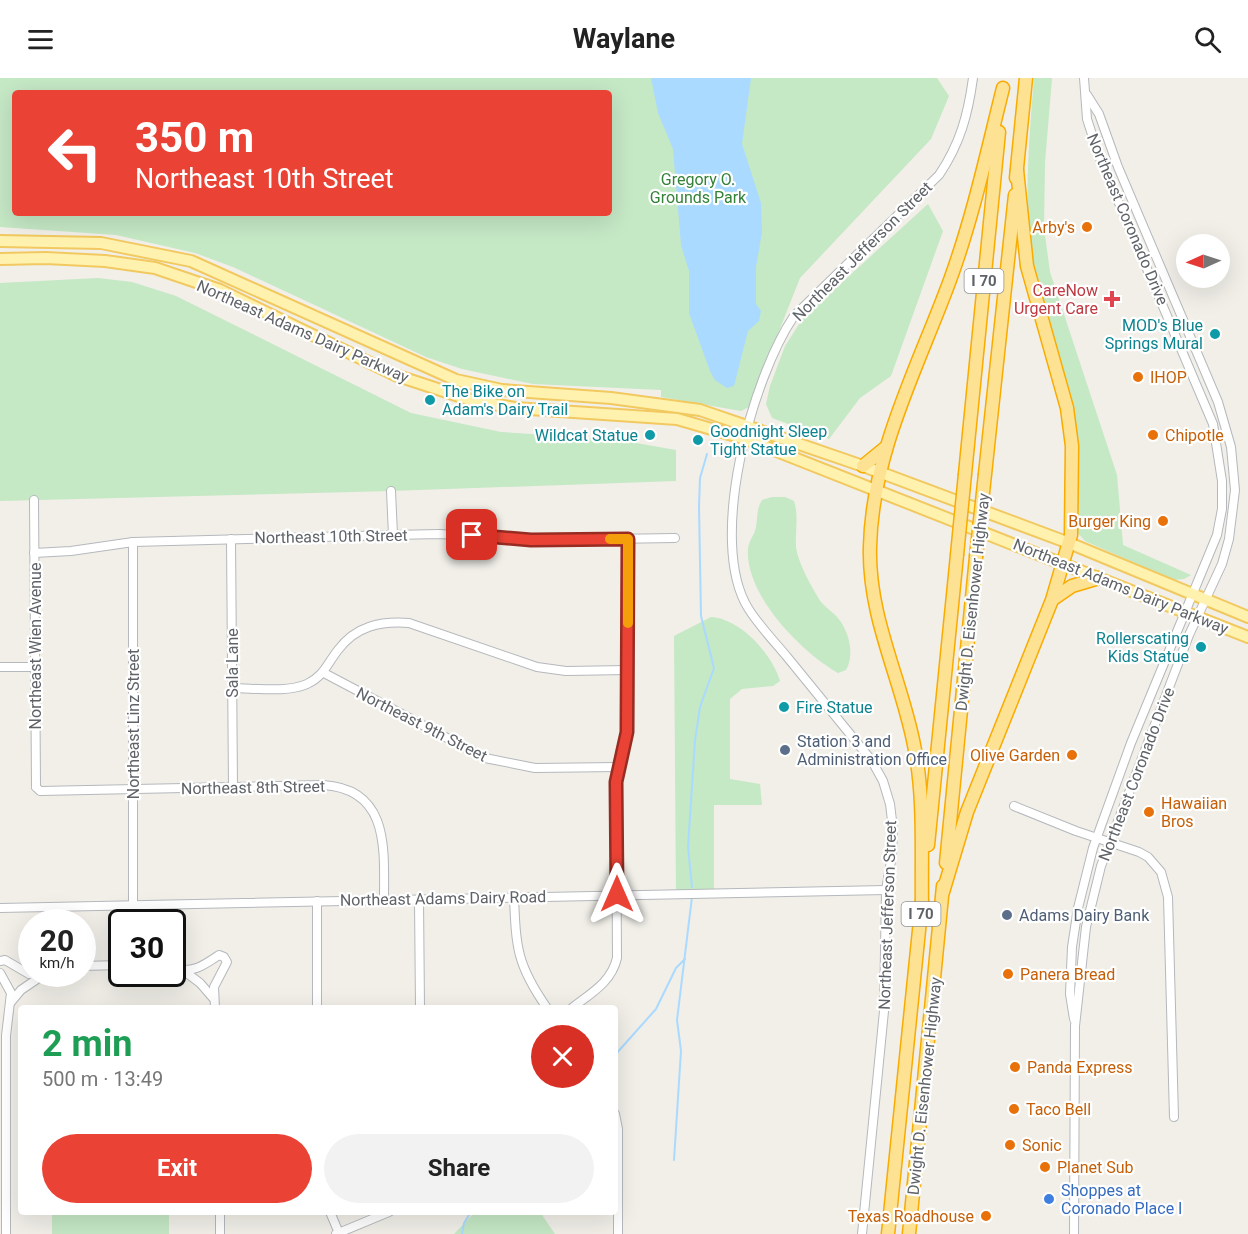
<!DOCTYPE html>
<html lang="en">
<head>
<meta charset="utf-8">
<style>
	:root { --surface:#fff; --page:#f2f2f2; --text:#222; --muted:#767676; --accent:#ea4335 }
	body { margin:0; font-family:Roboto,sans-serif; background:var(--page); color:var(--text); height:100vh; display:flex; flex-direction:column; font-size:22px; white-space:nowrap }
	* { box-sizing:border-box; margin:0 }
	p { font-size:20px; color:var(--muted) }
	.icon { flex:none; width:33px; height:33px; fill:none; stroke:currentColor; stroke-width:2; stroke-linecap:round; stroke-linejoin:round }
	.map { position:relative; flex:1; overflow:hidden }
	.details { position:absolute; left:18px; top:927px; width:600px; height:210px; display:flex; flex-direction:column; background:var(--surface); border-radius:6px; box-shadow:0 6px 24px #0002 }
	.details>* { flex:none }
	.top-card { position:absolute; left:12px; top:12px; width:600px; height:126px; border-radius:6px; box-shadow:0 6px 24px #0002; background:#ea4335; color:#fff; overflow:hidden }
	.needle { width:39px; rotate:267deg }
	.fabs { position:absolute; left:1176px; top:156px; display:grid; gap:12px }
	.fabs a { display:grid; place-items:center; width:54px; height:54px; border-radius:50%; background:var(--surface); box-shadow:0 6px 24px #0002; font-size:30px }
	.speed { position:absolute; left:18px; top:831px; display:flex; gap:12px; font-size:30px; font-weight:700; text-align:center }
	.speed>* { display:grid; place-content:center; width:78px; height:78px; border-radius:50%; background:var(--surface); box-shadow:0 6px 24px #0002; line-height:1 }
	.speed small { font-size:15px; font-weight:400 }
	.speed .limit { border:3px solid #111; border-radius:9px; background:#fff; color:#111 }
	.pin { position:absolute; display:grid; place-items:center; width:51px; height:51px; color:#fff; margin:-26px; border-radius:12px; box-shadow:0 3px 9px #0006 }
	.me { position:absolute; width:66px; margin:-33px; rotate:0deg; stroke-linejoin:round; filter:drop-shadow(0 0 4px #0008) }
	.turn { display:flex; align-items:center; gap:21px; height:126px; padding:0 24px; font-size:27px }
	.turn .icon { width:78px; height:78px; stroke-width:2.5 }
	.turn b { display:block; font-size:42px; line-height:51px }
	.round { display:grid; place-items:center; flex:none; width:63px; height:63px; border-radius:32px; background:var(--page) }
	.summary { display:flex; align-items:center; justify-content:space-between; height:102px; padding:0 24px }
	h1 { font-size:36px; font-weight:700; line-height:45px; color:#1e9e55 }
	.button { display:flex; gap:12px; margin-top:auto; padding:12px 24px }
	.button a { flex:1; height:69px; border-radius:36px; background:var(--accent); color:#fff; font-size:24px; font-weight:700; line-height:69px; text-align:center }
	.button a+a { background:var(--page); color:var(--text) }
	header { display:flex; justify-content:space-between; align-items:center; height:78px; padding:0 24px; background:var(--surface); font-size:27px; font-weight:700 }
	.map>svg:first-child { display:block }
	.green { fill:#c5e8c5; fill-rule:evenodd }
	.water { fill:#aadaff }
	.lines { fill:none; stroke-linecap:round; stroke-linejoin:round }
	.stream { stroke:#aadaff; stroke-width:2 }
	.minor-casing { stroke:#b5b8bc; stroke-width:10 }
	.major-casing { stroke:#f2c960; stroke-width:14 }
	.highway-casing { stroke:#f9ab00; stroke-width:15 }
	.minor { stroke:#fff; stroke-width:8 }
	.major { stroke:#fff2af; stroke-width:10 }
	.highway { stroke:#fde293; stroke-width:12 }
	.highway-bridge-casing { stroke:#f9ab00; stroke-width:15; stroke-linecap:butt }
	.highway-bridge { stroke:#fde293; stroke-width:12 }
	.route-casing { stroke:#982c22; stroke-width:15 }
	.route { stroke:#ea4335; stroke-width:10 }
	.slow { stroke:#f59e0b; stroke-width:10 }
	.food-dot { fill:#e8710a; stroke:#fff; stroke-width:2 }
	.health-dot { fill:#e0444e; stroke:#fff; stroke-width:2 }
	.culture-dot { fill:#0f9aa8; stroke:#fff; stroke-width:2 }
	.service-dot { fill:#5c6f8a; stroke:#fff; stroke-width:2 }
	.shop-dot { fill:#3f7fe0; stroke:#fff; stroke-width:2 }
	.labels { text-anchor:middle; stroke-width:4.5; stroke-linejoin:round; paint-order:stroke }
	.shield { fill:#fff; stroke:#8f9295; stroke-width:1.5 }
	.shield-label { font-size:15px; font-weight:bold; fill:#5f6368 }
	.park-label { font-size:16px; fill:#348238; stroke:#fff }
	.street-label { font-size:16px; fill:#5f6368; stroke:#fff }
	.food-label { font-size:16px; fill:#c56008; stroke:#fff; text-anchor:start }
	.health-label { font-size:16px; fill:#be3a42; stroke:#fff; text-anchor:end }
	.culture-label { font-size:16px; fill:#0d838f; stroke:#fff; text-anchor:end }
	.service-label { font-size:16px; fill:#4e5e75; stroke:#fff; text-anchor:start }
	.shop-label { font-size:16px; fill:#366cbe; stroke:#fff; text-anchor:start }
</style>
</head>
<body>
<header><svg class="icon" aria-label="menu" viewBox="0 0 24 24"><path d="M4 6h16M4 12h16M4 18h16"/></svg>Waylane<svg class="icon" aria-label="search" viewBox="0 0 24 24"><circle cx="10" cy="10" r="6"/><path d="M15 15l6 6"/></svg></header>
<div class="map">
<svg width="1248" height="1156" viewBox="0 0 1248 1156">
	<rect width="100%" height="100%" fill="#f1efe8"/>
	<!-- green -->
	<g class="green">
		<path d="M0 0H937L949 18 931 61 800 200 749 329 741 333 661 319V312L533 306 462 291 426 279 233 189 195 175 116 157 0 149ZM15 15H609V135H15Z"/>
		<path d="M1034 0H1052L1045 85 1044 150 1050 194 1117 397 1123 467 1191 497 1184 501 1173 502 1085 463 1076 453 1078 404 1031 182C1024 121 1029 61 1034 0Z"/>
		<path d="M928 126 943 153 891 298 860 320 829 361 772 340 766 326 770 308 785 268 803 240Z"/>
		<path d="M98 200 132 204 176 218 411 335 501 354 619 362 676 372V403L391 413 0 423V205Z"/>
		<path d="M772 419H785L794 423C799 439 795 452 796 469 798 485 812 510 821 524 827 531 836 536 841 544 850 558 854 578 846 592L838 595C801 574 745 517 748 471 749 462 755 456 756 449 758 439 756 432 762 422Z"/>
		<path d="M711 539C741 541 772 576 780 603L773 608 742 611 730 621V701L760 706 762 727H714V815L676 816 674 558Z"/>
		<rect x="52" y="1134" width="117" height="22"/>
		<path d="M475 1134H540L555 1156H454Z"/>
	</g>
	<!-- water -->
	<path class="water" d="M651 0H751L742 66 761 125 762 154 756 189V226L761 233 759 243 748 253 734 308 727 310 715 302 710 293 689 235V193L681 167 673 71 658 35Z"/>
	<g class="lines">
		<!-- stream -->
		<g class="stream">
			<path d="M692 809 688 769 695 662 700 629 714 590 701 538 699 428 700 400 707 376"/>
			<path d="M615 977 656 931 676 890 685 881"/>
			<path d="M674 1082 681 973 677 942 692 819"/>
			<path d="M462 1156 464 1145 471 1134"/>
		</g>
		<defs>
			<g id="minor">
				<path d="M391 413 393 457"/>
				<path d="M34 422 36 709"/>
				<path d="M231 461 233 709"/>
				<path d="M34 475 71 473 133 464 393 457 439 456 545 462 675 460"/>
				<path d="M0 589H35"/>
				<path d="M324 595 485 680 535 690 618 689"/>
				<path d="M232 610C254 610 287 615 307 606 324 598 327 586 338 572 356 548 380 543 409 545L537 589 566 593 628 592"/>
				<path d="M36 709 40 713 323 707C390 711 384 772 384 821"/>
				<path d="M1014 728 1076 753 1139 774 1148 779 1161 794 1168 819 1174 1039"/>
				<path d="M514 819C516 870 517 887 547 930"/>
				<path d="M419 822 420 930"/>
				<path d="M317 823V930"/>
				<path d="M133 827V464"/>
				<path d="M0 830 886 812"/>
				<path d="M0 883 5 882 29 896H44"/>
				<path d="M82 888 122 887"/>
				<path d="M172 890C192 896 203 888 219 877L224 879 227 884 214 909 215 930"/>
				<path d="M184 893 200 905 213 920"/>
				<path d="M0 895 11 915 6 958V1156"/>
				<path d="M11 924 21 912 43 897"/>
				<path d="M572 930C591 915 611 905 617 880L616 704 627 654 628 461"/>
				<path d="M1074 941 1070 916 1072 869 1078 830 1093 770 1131 665 1217 457 1222 431V403L1213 346 1099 78 1087 41 1084 0"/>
				<path d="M615 1036 618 1051V1156"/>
				<path d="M220 1134V1156"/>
				<path d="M330 1134 339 1155"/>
				<path d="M336 1156 389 1134"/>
				<path d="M862 1156 884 933 886 812 892 777 893 751 890 726 883 703 872 683C844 649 816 614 788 580 775 564 759 548 748 530 707 463 752 300 794 238L939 97C960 66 968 37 973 0"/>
				<path d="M1074 1156 1075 948 1086 849 1101 788 1189 557 1222 486 1229 461 1235 412 1231 369 1218 324 1118 89 1099 36 1087 17"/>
			</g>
			<g id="major">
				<path d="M0 163 101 165 191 183 456 302 502 312 611 320 700 332 863 388 1069 465 1248 539"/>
				<path d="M0 181 46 180 105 183 155 190 220 212 395 297 471 322 515 330 677 341 746 361 1248 559"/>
			</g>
			<g id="highway">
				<path d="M1016 100 1026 0"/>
				<path d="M863 388 885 370"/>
				<path d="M965 396 999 54"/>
				<path d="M985 396 1015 117"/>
				<path d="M1053 521 1072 508 1099 500"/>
				<path d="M928 767 957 477"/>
				<path d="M946 785 976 479"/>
				<path d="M943 814 967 734 1052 522 1071 457 1072 368 1067 330 1027 188 1017 92"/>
				<path d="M922 829C921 776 925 720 914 667 901 600 868 539 870 469 872 374 918 289 950 202 973 139 987 74 1003 10"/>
				<path d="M888 1156 922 823"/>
				<path d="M909 1156 943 808"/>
			</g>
		</defs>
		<!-- minor casing -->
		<use href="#minor" class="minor-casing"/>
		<!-- major casing -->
		<use href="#major" class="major-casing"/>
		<!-- highway casing -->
		<use href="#highway" class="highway-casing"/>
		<!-- minor -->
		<use href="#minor" class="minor"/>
		<!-- major -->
		<use href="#major" class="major"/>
		<!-- highway -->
		<use href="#highway" class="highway"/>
		<defs>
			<g id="highway-bridge">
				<path d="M957 477 965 396"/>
				<path d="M976 479 985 396"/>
			</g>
		</defs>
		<!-- highway-bridge casing -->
		<use href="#highway-bridge" class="highway-bridge-casing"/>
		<!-- highway-bridge -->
		<use href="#highway-bridge" class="highway-bridge"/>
	</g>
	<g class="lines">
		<defs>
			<path id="route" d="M472 457 531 462 628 461 627 654 616 704 617 816"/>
		</defs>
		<!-- route casing -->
		<use href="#route" class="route-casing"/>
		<!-- route -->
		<use href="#route" class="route"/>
		<!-- slow -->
		<path class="slow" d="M610 461H628V545"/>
	</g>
	<!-- markers -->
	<g class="food-dot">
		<circle cx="1087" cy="149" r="6"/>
		<circle cx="1138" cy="299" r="6"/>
		<circle cx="1153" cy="357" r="6"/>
		<circle cx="1163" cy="443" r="6"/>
		<circle cx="1072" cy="677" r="6"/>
		<circle cx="1149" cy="734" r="6"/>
		<circle cx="1008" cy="896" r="6"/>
		<circle cx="1015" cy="989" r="6"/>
		<circle cx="1014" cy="1031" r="6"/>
		<circle cx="1010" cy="1067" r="6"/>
		<circle cx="1045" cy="1089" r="6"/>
		<circle cx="986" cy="1138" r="6"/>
	</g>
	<path class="health-dot" d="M1109 212h6v6h6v6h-6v6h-6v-6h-6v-6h6z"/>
	<g class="culture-dot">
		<circle cx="1215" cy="256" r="6"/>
		<circle cx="430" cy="322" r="6"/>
		<circle cx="650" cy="357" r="6"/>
		<circle cx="698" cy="362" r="6"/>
		<circle cx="1201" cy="569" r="6"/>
		<circle cx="784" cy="629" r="6"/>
	</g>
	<g class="service-dot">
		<circle cx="785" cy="672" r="6"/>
		<circle cx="1007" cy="837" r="6"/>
	</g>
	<circle class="shop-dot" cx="1049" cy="1121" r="6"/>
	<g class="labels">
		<!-- shield labels -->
		<g class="shield">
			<rect x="964.5" y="191" width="39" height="24" rx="4.5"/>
			<rect x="901.5" y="824" width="39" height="24" rx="4.5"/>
		</g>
		<g class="shield-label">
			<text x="984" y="208">I 70</text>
			<text x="921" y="841">I 70</text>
		</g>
		<!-- park labels -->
		<g class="park-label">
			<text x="698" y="107">Gregory O.<tspan x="698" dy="18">Grounds Park</tspan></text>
		</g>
		<!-- street labels -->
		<g class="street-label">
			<text transform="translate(1128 141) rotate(67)" y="6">Northeast Coronado Drive</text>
			<text transform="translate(862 173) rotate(-45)" y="6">Northeast Jefferson Street</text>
			<text transform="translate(303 253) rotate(24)" y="6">Northeast Adams Dairy Parkway</text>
			<text transform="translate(331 458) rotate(-1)" y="6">Northeast 10th Street</text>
			<text transform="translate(1121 508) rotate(22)" y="6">Northeast Adams Dairy Parkway</text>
			<text transform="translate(972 524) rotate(-84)" y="6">Dwight D. Eisenhower Highway</text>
			<text transform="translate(35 568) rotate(-90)" y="6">Northeast Wien Avenue</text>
			<text transform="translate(232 585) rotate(-90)" y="6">Sala Lane</text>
			<text transform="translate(133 646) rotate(-90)" y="6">Northeast Linz Street</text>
			<text transform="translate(422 646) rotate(27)" y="6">Northeast 9th Street</text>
			<text transform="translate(1136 696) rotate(-69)" y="6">Northeast Coronado Drive</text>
			<text transform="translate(253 709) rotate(-1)" y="6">Northeast 8th Street</text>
			<text transform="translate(443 820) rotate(-1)" y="6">Northeast Adams Dairy Road</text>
			<text transform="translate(887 837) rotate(-88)" y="6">Northeast Jefferson Street</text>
			<text transform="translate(924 1008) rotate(-84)" y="6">Dwight D. Eisenhower Highway</text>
		</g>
		<!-- food labels -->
		<g class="food-label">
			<text x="1075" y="155" text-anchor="end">Arby's</text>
			<text x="1150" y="305">IHOP</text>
			<text x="1165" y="363">Chipotle</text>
			<text x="1151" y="449" text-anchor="end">Burger King</text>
			<text x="1060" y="683" text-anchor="end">Olive Garden</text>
			<text x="1161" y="731">Hawaiian<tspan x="1161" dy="18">Bros</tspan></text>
			<text x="1020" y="902">Panera Bread</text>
			<text x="1027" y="995">Panda Express</text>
			<text x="1026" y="1037">Taco Bell</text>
			<text x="1022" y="1073">Sonic</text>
			<text x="1057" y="1095">Planet Sub</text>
			<text x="974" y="1144" text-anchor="end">Texas Roadhouse</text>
		</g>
		<!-- health labels -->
		<g class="health-label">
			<text x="1098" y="218">CareNow<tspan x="1098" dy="18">Urgent Care</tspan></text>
		</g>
		<!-- culture labels -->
		<g class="culture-label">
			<text x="1203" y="253">MOD's Blue<tspan x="1203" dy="18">Springs Mural</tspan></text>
			<text x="442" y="319" text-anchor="start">The Bike on<tspan x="442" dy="18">Adam's Dairy Trail</tspan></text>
			<text x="710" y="359" text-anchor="start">Goodnight Sleep<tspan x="710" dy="18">Tight Statue</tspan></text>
			<text x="638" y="363">Wildcat Statue</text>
			<text x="1189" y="566">Rollerscating<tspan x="1189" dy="18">Kids Statue</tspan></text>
			<text x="796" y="635" text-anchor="start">Fire Statue</text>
		</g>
		<!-- service labels -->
		<g class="service-label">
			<text x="797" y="669">Station 3 and<tspan x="797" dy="18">Administration Office</tspan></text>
			<text x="1019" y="843">Adams Dairy Bank</text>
		</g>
		<!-- shop labels -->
		<g class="shop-label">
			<text x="1061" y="1118">Shoppes at<tspan x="1061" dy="18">Coronado Place I</tspan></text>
		</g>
	</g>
</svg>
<div class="fabs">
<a><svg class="needle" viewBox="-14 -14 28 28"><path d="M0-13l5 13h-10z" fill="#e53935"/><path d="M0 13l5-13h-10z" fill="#767676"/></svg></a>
</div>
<div class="speed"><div>20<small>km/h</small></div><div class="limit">30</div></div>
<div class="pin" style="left:472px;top:457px;background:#d93025"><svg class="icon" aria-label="arrive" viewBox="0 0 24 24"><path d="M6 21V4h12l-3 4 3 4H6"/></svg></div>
<svg class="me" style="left:617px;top:816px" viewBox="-20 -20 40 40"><path d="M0-17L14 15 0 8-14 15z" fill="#ea4335" stroke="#fff" stroke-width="4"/></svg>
<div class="top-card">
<div class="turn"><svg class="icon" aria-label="left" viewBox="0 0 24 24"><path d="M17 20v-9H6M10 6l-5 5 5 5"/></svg><div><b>350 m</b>Northeast 10th Street</div></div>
</div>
<section class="details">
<div class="summary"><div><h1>2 min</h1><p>500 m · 13:49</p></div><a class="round" style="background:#d93025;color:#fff"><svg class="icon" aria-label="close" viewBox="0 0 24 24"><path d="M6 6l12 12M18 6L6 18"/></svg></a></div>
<div class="button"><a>Exit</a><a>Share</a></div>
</section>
</div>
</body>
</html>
